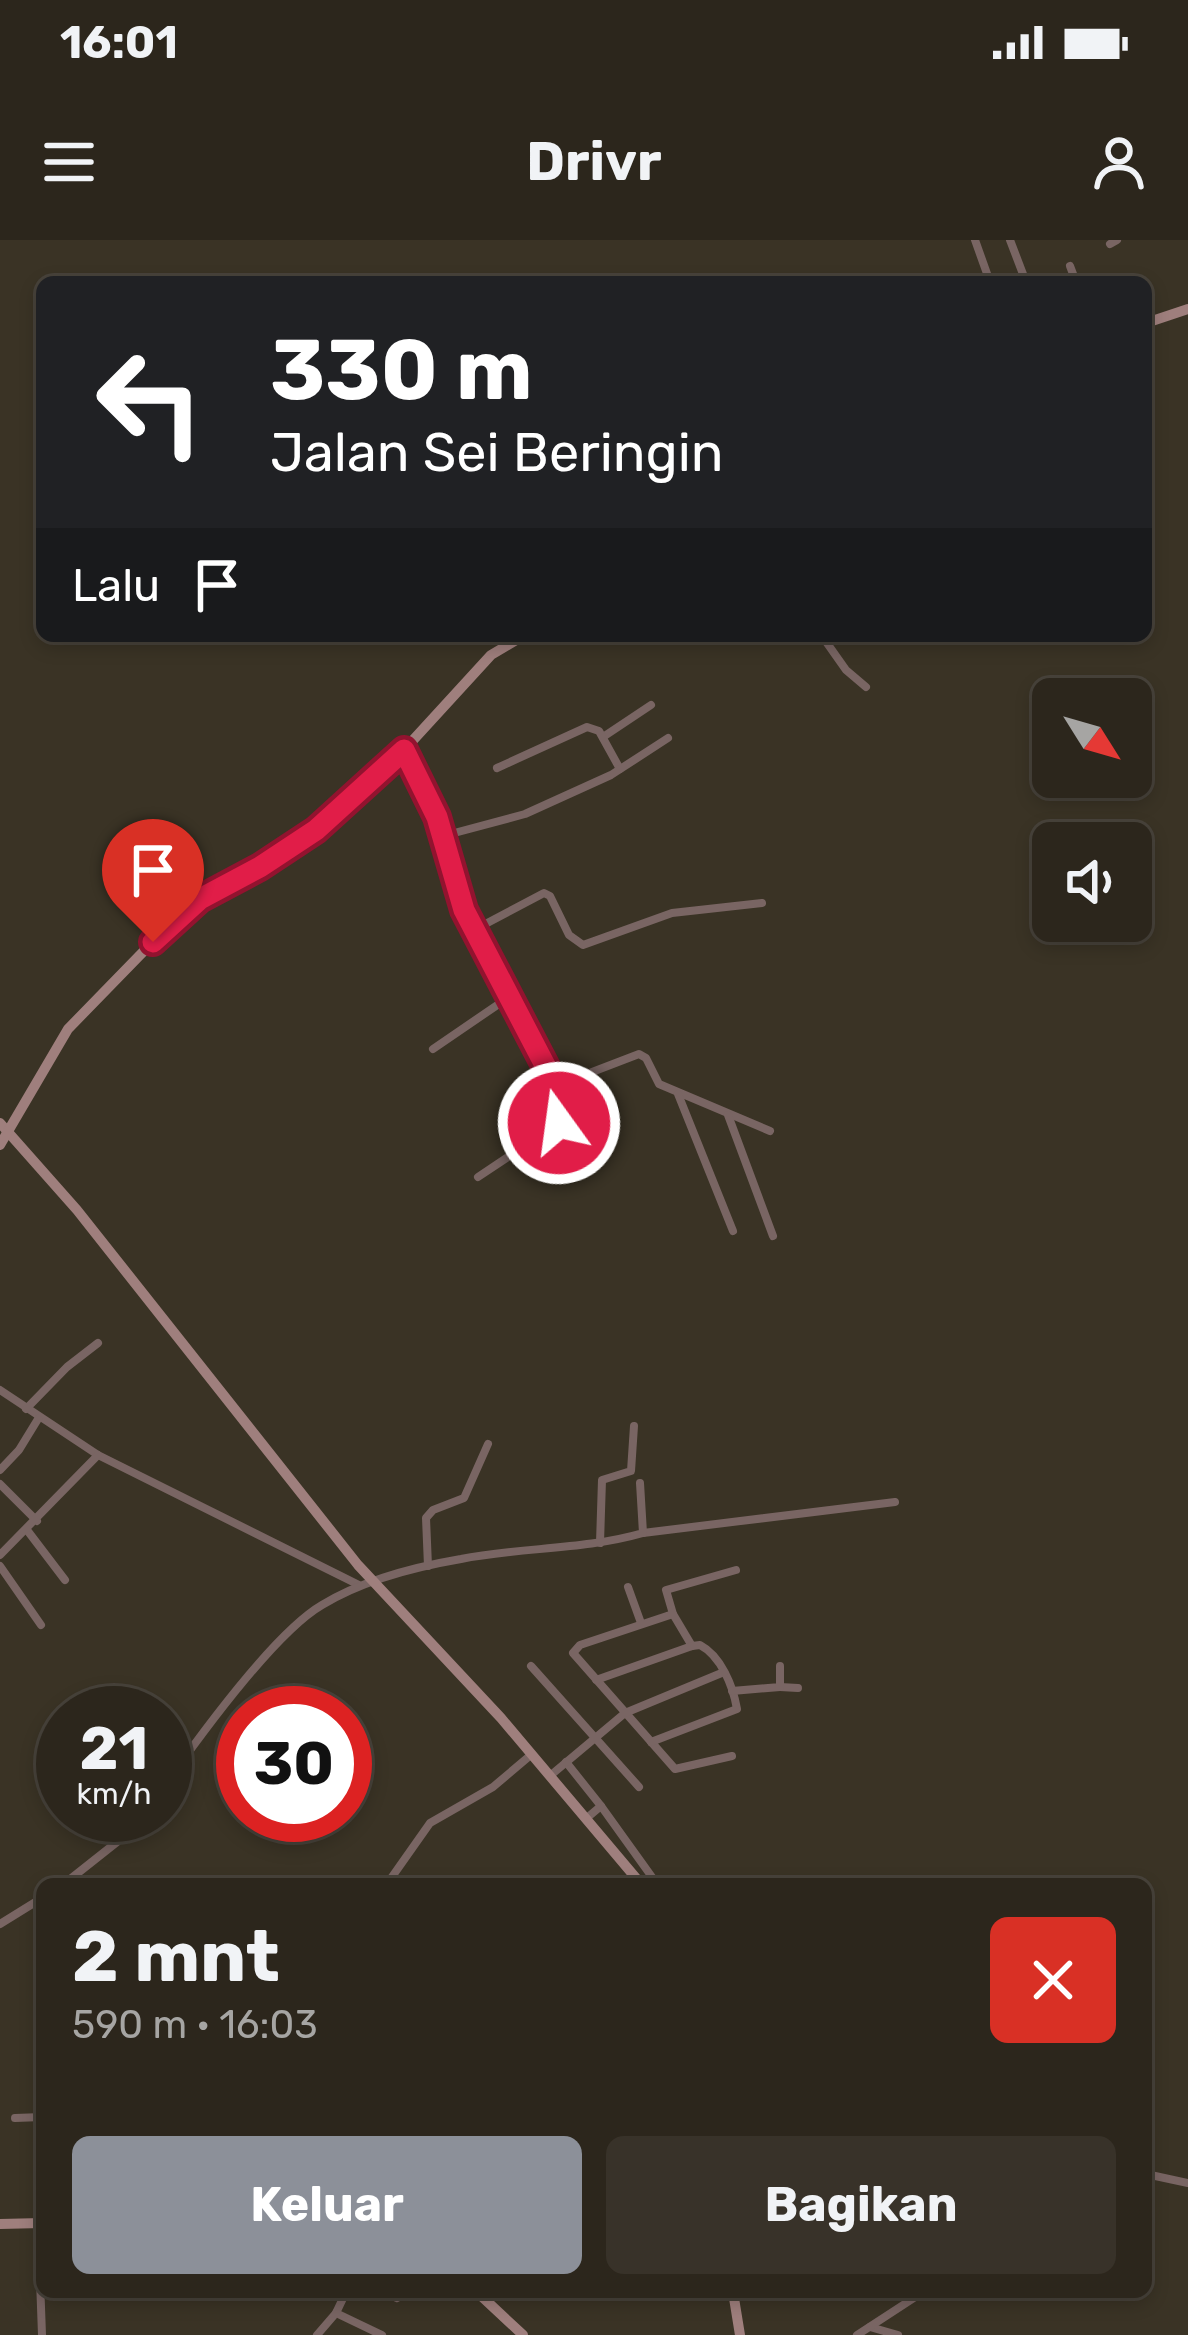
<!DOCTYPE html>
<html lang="id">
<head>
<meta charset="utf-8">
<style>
	:root { --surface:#2c261c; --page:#383229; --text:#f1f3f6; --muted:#a6a5a3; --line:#48433b; --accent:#8c9099 }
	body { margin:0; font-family:Rubik,sans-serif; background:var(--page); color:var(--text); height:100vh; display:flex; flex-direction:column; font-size:45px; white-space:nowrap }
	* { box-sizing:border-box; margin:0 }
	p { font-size:39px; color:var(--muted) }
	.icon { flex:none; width:66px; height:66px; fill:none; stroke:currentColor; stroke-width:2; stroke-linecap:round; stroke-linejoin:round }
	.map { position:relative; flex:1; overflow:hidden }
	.side { position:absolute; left:36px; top:1638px; width:1116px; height:420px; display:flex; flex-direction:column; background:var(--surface); border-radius:18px; box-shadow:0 6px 18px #0003,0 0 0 3px var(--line) }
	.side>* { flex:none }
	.banner { position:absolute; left:36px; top:36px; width:1116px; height:366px; border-radius:18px; box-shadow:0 6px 18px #0003,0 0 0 3px var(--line); background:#202124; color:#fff; overflow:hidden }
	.needle { width:78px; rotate:127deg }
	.fabs { position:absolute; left:1032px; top:438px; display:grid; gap:24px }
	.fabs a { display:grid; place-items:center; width:120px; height:120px; border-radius:18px; background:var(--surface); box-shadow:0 6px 18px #0003,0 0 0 3px var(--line); font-size:60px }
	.speed { position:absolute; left:36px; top:1446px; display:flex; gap:24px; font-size:60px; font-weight:700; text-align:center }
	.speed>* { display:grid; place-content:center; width:156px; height:156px; border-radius:50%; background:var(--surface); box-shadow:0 6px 18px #0003,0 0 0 3px var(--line); line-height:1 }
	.speed small { font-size:30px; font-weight:400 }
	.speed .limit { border:18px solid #d22; background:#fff; color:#111 }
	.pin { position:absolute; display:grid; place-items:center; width:102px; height:102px; color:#fff; margin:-123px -51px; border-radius:50% 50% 50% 0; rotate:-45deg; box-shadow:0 0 12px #0007 }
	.pin .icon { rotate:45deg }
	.me { position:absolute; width:132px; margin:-66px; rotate:346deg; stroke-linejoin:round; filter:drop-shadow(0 0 9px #0008) }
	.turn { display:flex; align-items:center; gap:42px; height:252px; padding:0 36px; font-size:54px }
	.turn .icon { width:156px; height:156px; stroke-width:2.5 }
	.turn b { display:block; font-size:84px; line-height:102px }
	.then { display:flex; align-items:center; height:114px; padding:0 36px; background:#0003; gap:24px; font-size:45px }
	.round { display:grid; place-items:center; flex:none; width:126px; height:126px; border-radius:18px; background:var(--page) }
	.headline { display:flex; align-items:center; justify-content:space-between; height:204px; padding:0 36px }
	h1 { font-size:72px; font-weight:700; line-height:90px }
	.cta { display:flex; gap:24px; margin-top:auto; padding:24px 36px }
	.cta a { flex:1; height:138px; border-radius:18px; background:var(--accent); color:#fff; font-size:48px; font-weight:700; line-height:138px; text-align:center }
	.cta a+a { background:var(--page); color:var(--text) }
	.status { display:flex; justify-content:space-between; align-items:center; height:84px; padding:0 60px; background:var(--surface); direction:ltr }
	.status svg { height:33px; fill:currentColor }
	header { display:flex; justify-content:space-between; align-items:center; height:156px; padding:0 36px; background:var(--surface); font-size:54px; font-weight:700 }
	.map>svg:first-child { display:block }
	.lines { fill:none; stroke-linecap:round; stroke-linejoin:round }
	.street { stroke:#796563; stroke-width:8 }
	.secondary { stroke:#9f7f7d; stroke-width:10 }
	.route-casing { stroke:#92132f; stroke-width:30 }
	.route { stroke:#e11d48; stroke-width:21 }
</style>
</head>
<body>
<div class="status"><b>16:01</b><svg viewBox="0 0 49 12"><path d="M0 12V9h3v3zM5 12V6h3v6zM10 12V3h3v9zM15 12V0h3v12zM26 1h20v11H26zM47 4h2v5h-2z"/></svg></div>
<header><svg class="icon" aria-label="menu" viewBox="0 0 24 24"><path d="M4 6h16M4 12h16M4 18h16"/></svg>Drivr<svg class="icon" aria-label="person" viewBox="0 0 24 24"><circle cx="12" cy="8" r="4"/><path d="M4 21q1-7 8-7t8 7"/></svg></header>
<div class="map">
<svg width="1188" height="2095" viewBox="0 0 1188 2095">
	<rect width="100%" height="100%" fill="#3a3325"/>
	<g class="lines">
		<!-- street -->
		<g class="street">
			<path d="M975 0 990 42"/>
			<path d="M1010 0 1026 42"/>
			<path d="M1110 4 1117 0"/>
			<path d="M1070 26 1076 42"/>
			<path d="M1146 303V308"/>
			<path d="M822 396 846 430 866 447"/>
			<path d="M603 497 651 465"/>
			<path d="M404 510 437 577 464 670 553 847 639 814 646 818 659 844 770 891"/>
			<path d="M497 528 587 487 599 491 620 529"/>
			<path d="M443 596 525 574 611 535 668 498"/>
			<path d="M474 690 544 653 550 656 569 695 583 705 672 673 762 663"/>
			<path d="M433 809 509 757"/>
			<path d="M553 847 559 883 580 930"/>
			<path d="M678 854 733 991"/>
			<path d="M728 875 773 996"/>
			<path d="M478 937 559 883"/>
			<path d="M0 1150 98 1215 359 1345"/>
			<path d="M26 1169 67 1127 98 1103"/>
			<path d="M0 1230 19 1210 38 1179"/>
			<path d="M0 1244 37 1281"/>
			<path d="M27 1290 65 1340"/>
			<path d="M643 1293 895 1262"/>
			<path d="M600 1303 602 1240 631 1231 634 1186"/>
			<path d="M0 1315 98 1215"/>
			<path d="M0 1326 41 1385"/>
			<path d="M428 1326 426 1278 433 1270 464 1258 488 1204"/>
			<path d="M628 1347 641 1383"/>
			<path d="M673 1374 580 1405 573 1413 675 1529 732 1516"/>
			<path d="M692 1406 673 1374 666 1350 736 1330"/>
			<path d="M531 1426 639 1547"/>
			<path d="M596 1440 692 1406 700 1405C721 1416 733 1446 737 1469L651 1502"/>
			<path d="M780 1447 798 1448"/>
			<path d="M732 1451 780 1447V1426"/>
			<path d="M566 1522 601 1566 588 1577"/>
			<path d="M551 1535 625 1473 724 1432"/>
			<path d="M165 1545C199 1497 274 1393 322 1365 363 1340 414 1327 461 1319 522 1307 584 1310 643 1293L640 1243"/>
			<path d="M601 1566 657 1644"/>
			<path d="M64 1644 117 1602 141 1575"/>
			<path d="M387 1644 430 1583 493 1547 532 1514"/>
			<path d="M0 1684 42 1658"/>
			<path d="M15 1878 42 1877"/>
			<path d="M1146 1934 1188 1943"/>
			<path d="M38 1983 42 2095"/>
			<path d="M384 2052 397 2058"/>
			<path d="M336 2073 382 2095"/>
			<path d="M870 2087 898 2095"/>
			<path d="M317 2095 336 2073 346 2052"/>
			<path d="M857 2095 923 2052"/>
		</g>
		<!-- secondary -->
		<g class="secondary">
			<path d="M1146 83 1188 69"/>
			<path d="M0 883 77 970 358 1325 501 1478 641 1644"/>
			<path d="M0 905 68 789 178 676 200 659 260 627 316 590 404 510 491 415 523 396"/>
			<path d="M0 1984 42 1983"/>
			<path d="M477 2052 523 2095"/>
			<path d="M733 2052 740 2095"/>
		</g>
	</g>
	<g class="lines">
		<defs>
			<path id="route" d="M153 702 200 659 260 627 316 590 404 510 437 577 464 670 547 829 559 883"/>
		</defs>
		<!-- route casing -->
		<use href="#route" class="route-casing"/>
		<!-- route -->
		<use href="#route" class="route"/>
	</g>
</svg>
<div class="fabs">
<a><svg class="needle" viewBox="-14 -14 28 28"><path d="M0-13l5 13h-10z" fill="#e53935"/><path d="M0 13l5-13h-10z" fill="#a6a5a3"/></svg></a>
<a><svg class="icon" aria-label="sound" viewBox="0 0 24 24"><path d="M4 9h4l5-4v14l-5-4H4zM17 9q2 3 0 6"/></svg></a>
</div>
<div class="speed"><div>21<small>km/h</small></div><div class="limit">30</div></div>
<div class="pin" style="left:153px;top:702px;background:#d93025"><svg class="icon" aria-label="arrive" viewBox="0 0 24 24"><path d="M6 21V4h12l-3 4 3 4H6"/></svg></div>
<svg class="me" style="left:559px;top:883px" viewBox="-20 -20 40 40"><circle r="17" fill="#e11d48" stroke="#fff" stroke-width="3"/><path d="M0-11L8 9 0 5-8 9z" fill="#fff"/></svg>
<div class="banner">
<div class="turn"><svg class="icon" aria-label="left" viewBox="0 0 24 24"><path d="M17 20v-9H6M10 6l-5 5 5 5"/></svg><div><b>330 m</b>Jalan Sei Beringin</div></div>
<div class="then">Lalu<svg class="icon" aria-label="arrive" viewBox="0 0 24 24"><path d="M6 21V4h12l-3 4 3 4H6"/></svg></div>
</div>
<section class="side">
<div class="headline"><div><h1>2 mnt</h1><p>590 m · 16:03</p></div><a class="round" style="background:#d93025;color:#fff"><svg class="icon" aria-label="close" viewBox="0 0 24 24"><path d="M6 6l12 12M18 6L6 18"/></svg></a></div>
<div class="cta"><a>Keluar</a><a>Bagikan</a></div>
</section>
</div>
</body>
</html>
